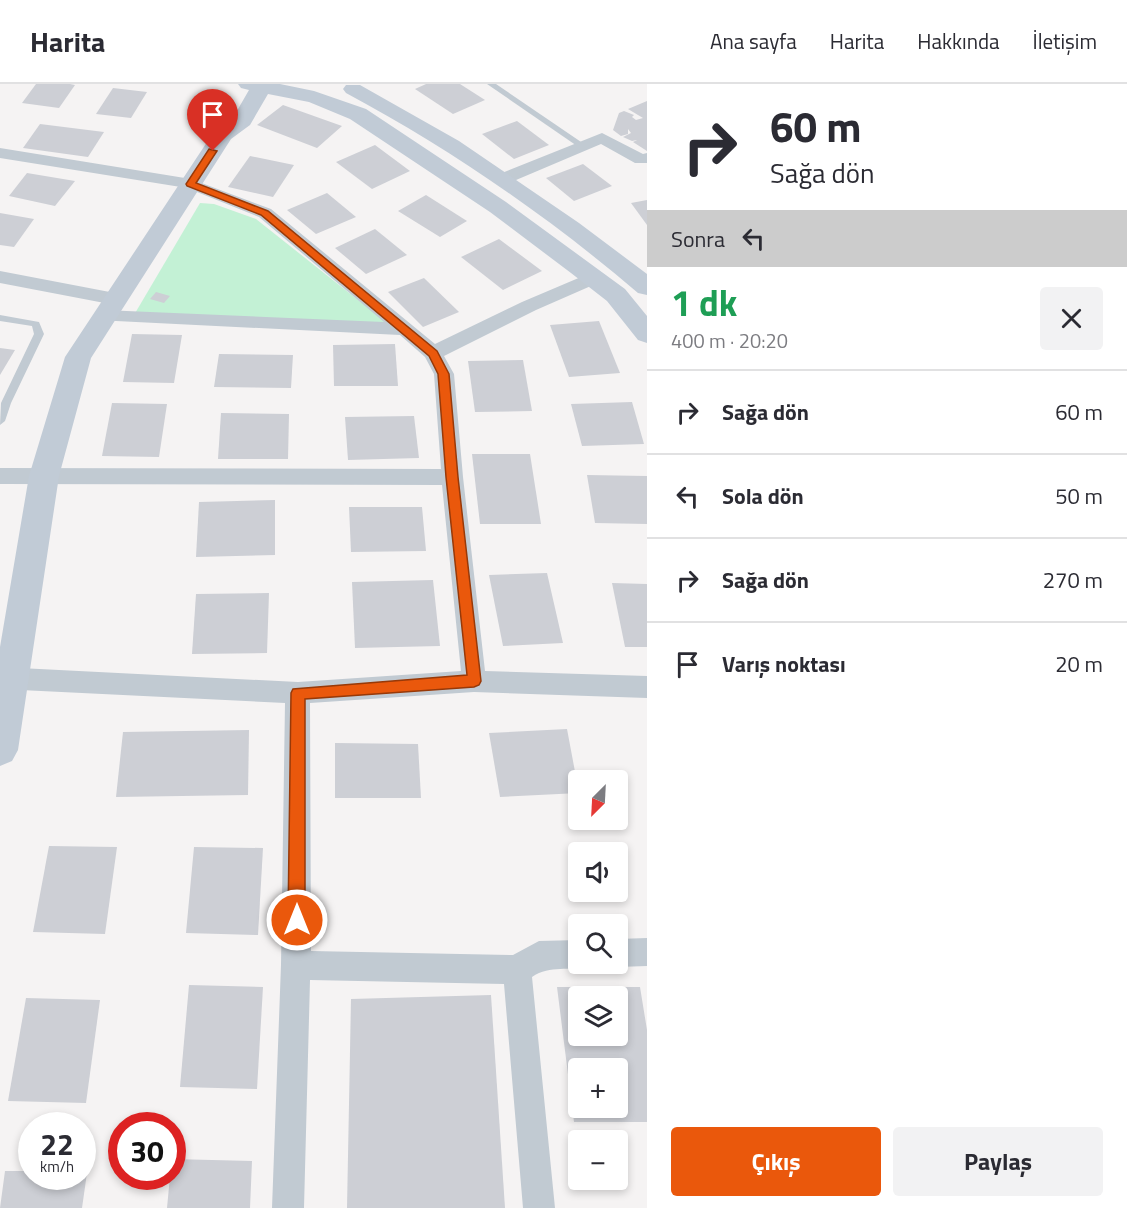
<!DOCTYPE html>
<html lang="tr">
<head>
<meta charset="utf-8">
<style>
	:root { --surface:#fff; --page:#f2f2f3; --text:#2b2b33; --muted:#7c7c81; --line:#e1e1e2; --accent:#ea580c }
	body { margin:0; font-family:"Titillium Web",sans-serif; background:var(--page); color:var(--text); height:100vh; display:flex; flex-direction:column; font-size:22px; white-space:nowrap }
	* { box-sizing:border-box; margin:0 }
	p { font-size:20px; color:var(--muted) }
	.icon { flex:none; width:33px; height:33px; fill:none; stroke:currentColor; stroke-width:2; stroke-linecap:round; stroke-linejoin:round }
	.map { position:relative; flex:1; overflow:hidden }
	.sheet { display:flex; flex-direction:column; background:var(--surface); width:480px }
	.sheet>* { flex:none }
	.hud { background:#fff; color:var(--text); overflow:hidden }
	.needle { width:39px; rotate:204deg }
	.buttons { position:absolute; left:568px; top:686px; display:grid; gap:12px }
	.buttons a { display:grid; place-items:center; width:60px; height:60px; border-radius:6px; background:var(--surface); box-shadow:0 3px 9px #0003; font-size:30px }
	.speed { position:absolute; left:18px; top:1028px; display:flex; gap:12px; font-size:30px; font-weight:700; text-align:center }
	.speed>* { display:grid; place-content:center; width:78px; height:78px; border-radius:50%; background:var(--surface); box-shadow:0 3px 9px #0003; line-height:1 }
	.speed small { font-size:15px; font-weight:400 }
	.speed .limit { border:9px solid #d22; background:#fff; color:#111 }
	.pin { position:absolute; display:grid; place-items:center; width:51px; height:51px; color:#fff; margin:-62px -26px; border-radius:50% 50% 50% 0; rotate:-45deg; box-shadow:0 0 6px #0007 }
	.pin .icon { rotate:45deg }
	.me { position:absolute; width:66px; margin:-33px; rotate:0deg; stroke-linejoin:round; filter:drop-shadow(0 0 4px #0008) }
	.turn { display:flex; align-items:center; gap:21px; height:126px; padding:0 24px; font-size:27px }
	.turn .icon { width:78px; height:78px; stroke-width:2.5 }
	.turn b { display:block; font-size:42px; line-height:51px }
	.then { display:flex; align-items:center; height:57px; padding:0 24px; background:#0003; gap:12px; font-size:22px }
	.round { display:grid; place-items:center; flex:none; width:63px; height:63px; border-radius:6px; background:var(--page) }
	.overview { display:flex; align-items:center; justify-content:space-between; height:102px; padding:0 24px }
	h1 { font-size:36px; font-weight:700; line-height:45px; color:#1e9e55 }
	.action { display:flex; gap:12px; margin-top:auto; padding:12px 24px }
	.action a { flex:1; height:69px; border-radius:6px; background:var(--accent); color:#fff; font-size:24px; font-weight:700; line-height:69px; text-align:center }
	.action a+a { background:var(--page); color:var(--text) }
	ul { padding:0; list-style:none }
	li { display:flex; align-items:center; gap:18px; height:84px; padding:0 24px; border-top:2px solid var(--line) }
	li div { flex:1 }
	li b { display:block; font-size:22px }
	li em { font-style:normal }
	header { display:flex; align-items:center; gap:36px; box-sizing:border-box; height:84px; padding:0 30px; background:var(--surface); border-bottom:2px solid var(--line) }
	header strong { font-size:28px }
	nav { display:flex; gap:33px; margin-inline-start:auto; font-size:21px }
	main { display:flex; flex:1; min-height:0 }
	.map>svg:first-child { display:block }
	.green { fill:#c3f1d5 }
	.building { fill:#cdcfd5; fill-rule:evenodd }
	.lines { fill:none; stroke-linecap:round; stroke-linejoin:round }
	.lane { fill:#c1cad2; fill-rule:evenodd }
	.street { fill:#c1cad2; fill-rule:evenodd }
	.secondary { fill:#c1cbd6; fill-rule:evenodd }
	.route { fill:#ea580c; stroke:#983908; stroke-width:1.5 }
</style>
</head>
<body>
<header>
<strong>Harita</strong>
<nav><a>Ana sayfa</a><a>Harita</a><a>Hakkında</a><a>İletişim</a></nav>
</header>
<main>
<div class="map">
<svg width="647" height="1124" viewBox="0 0 647 1124">
	<rect width="100%" height="100%" fill="#f5f3f3"/>
	<!-- green -->
	<path class="green" d="M200 119 214 120 256 135 387 239 134 231Z"/>
	<!-- building -->
	<g class="building">
		<path d="M36 0H70L75 1 59 24 22 19Z"/>
		<path d="M426 0H460L485 16 453 30 415 5Z"/>
		<path d="M113 4 147 8 131 34 96 30Z"/>
		<path d="M647 17V67L633 58 637 56 632 57 623 53 631 49 628 45V50L621 52 613 46 619 29 624 27 634 31 632 33 636 36 643 34 628 25Z"/>
		<path d="M283 21 342 42 317 64 257 41Z"/>
		<path d="M517 37 549 61 514 75 482 50Z"/>
		<path d="M40 40 104 48 88 73 23 64Z"/>
		<path d="M375 61 410 87 372 105 336 78Z"/>
		<path d="M250 72 294 81 273 113 228 103Z"/>
		<path d="M583 80 612 102 574 117 546 94Z"/>
		<path d="M27 89 75 97 55 122 9 112Z"/>
		<path d="M327 109 356 133 316 150 287 126Z"/>
		<path d="M426 111 467 137 440 153 398 127Z"/>
		<path d="M647 116V141L631 119Z"/>
		<path d="M0 129 34 135 14 163 0 161Z"/>
		<path d="M375 145 407 171 366 190 335 164Z"/>
		<path d="M499 155 542 187 503 206 461 173Z"/>
		<path d="M424 194 459 228 423 243 388 208Z"/>
		<path d="M156 208 170 212 164 219 150 215Z"/>
		<path d="M599 237 620 289 569 293 550 241Z"/>
		<path d="M132 250 182 251 174 299 123 298Z"/>
		<path d="M395 260 398 302H334L333 261Z"/>
		<path d="M0 264 15 266 0 291Z"/>
		<path d="M219 270 293 271 291 304 214 303Z"/>
		<path d="M523 276 532 327 475 328 468 277Z"/>
		<path d="M632 318 644 360 582 362 571 320Z"/>
		<path d="M112 319 167 320 159 373 102 372Z"/>
		<path d="M221 329 289 330 288 375H218Z"/>
		<path d="M414 332 419 374 348 376 345 333Z"/>
		<path d="M472 370H530L541 440H480Z"/>
		<path d="M587 391 647 392V440L595 439Z"/>
		<path d="M275 416V471L196 473 199 418Z"/>
		<path d="M349 423H422L426 467 351 468Z"/>
		<path d="M547 489 563 559 503 562 489 491Z"/>
		<path d="M433 496 440 562 355 564 352 498Z"/>
		<path d="M612 499 647 500V563H625Z"/>
		<path d="M269 509 267 569 192 570 196 510Z"/>
		<path d="M567 645 579 709 500 713 489 649Z"/>
		<path d="M249 646 248 711 116 713 123 648Z"/>
		<path d="M335 659 418 660 421 714H335Z"/>
		<path d="M49 762 117 763 105 850 33 848Z"/>
		<path d="M194 763 263 764 258 851 186 849Z"/>
		<path d="M189 901 263 903 257 1005 180 1003Z"/>
		<path d="M557 903H640L647 946V1038H574ZM579 912H618V951H579ZM579 984H618V1023H579Z"/>
		<path d="M491 911 505 1124H347L351 915Z"/>
		<path d="M26 914 100 916 86 1019 8 1017Z"/>
		<path d="M172 1075 252 1077 250 1124H167L170 1092H172Z"/>
		<path d="M5 1087H32V1092H82V1089H87L82 1124H0Z"/>
	</g>
	<g class="lines">
		<!-- lane -->
		<g class="lane">
			<path d="M487 0H496L587 62 580 64Z"/>
			<path d="M0 231 39 238 44 250 11 319 5 337 0 341 1 319 34 250 32 242 0 237Z"/>
		</g>
		<!-- street -->
		<g class="street">
			<path d="M602 49 643 70 647 69V79H635L601 60 509 99H497L495 95 497 91Z"/>
			<path d="M0 64 191 95 271 125 435 260 522 218 588 190H600L603 194 600 198 536 226 444 272 454 290 463 393 485 587 647 592V614L474 608 310 619 311 867 513 871 539 857 579 856V879L589 880C569 889 551 880 532 893L555 1124H523L504 900 310 896 304 1124H272L281 881 285 619 0 605V583L298 598 461 587 442 401 0 400V384L441 385 434 290 425 273 400 251 96 236 94 232 96 228 103 226 384 238 259 133 187 104 0 74Z"/>
			<path d="M0 187 115 209 122 211 124 215 122 219 115 221 0 199Z"/>
			<path d="M647 854V882L618 883 608 879H618V855Z"/>
		</g>
		<!-- secondary -->
		<g class="secondary">
			<path d="M238 0H280L314 7 366 25 506 118 625 205 647 232V259L638 256 607 217 571 189 490 128 350 35 309 18 268 10 250 41 231 55 91 274 59 392 18 666 12 677 0 682V563L29 392 65 273 215 46 234 32 249 6 241 4Z"/>
			<path d="M346 1H360L459 57 579 139 647 190V211L638 209C549 133 449 64 346 9L343 5Z"/>
		</g>
	</g>
	<!-- route -->
	<path class="route" d="M209 65 217 67 196 99 268 127 437 267 449 290 458 393 481 597 479 601 474 603 305 615V836L302 842 297 844 291 842 288 836 291 609 293 605 467 591 446 393 438 290 429 272 261 131 187 102 186 100Z"/>
</svg>
<div class="buttons">
<a><svg class="needle" viewBox="-14 -14 28 28"><path d="M0-13l5 13h-10z" fill="#e53935"/><path d="M0 13l5-13h-10z" fill="#7c7c81"/></svg></a>
<a><svg class="icon" aria-label="sound" viewBox="0 0 24 24"><path d="M4 9h4l5-4v14l-5-4H4zM17 9q2 3 0 6"/></svg></a>
<a><svg class="icon" aria-label="search" viewBox="0 0 24 24"><circle cx="10" cy="10" r="6"/><path d="M15 15l6 6"/></svg></a>
<a><svg class="icon" aria-label="layers" viewBox="0 0 24 24"><path d="M12 4l9 5-9 5-9-5zM3 14l9 5 9-5"/></svg></a>
<a>+</a>
<a>−</a>
</div>
<div class="speed"><div>22<small>km/h</small></div><div class="limit">30</div></div>
<div class="pin" style="left:213px;top:67px;background:#d93025"><svg class="icon" aria-label="arrive" viewBox="0 0 24 24"><path d="M6 21V4h12l-3 4 3 4H6"/></svg></div>
<svg class="me" style="left:297px;top:836px" viewBox="-20 -20 40 40"><circle r="17" fill="#ea580c" stroke="#fff" stroke-width="3"/><path d="M0-11L8 9 0 5-8 9z" fill="#fff"/></svg>
</div>
<section class="sheet">
<div class="hud">
<div class="turn"><svg class="icon" aria-label="right" viewBox="0 0 24 24"><path d="M7 20v-9h11M14 6l5 5-5 5"/></svg><div><b>60 m</b>Sağa dön</div></div>
<div class="then">Sonra<svg class="icon" aria-label="left" viewBox="0 0 24 24"><path d="M17 20v-9H6M10 6l-5 5 5 5"/></svg></div>
</div>
<div class="overview"><div><h1>1 dk</h1><p>400 m · 20:20</p></div><a class="round"><svg class="icon" aria-label="close" viewBox="0 0 24 24"><path d="M6 6l12 12M18 6L6 18"/></svg></a></div>
<ul>
<li><svg class="icon" aria-label="right" viewBox="0 0 24 24"><path d="M7 20v-9h11M14 6l5 5-5 5"/></svg><div><b>Sağa dön</b></div><em>60 m</em></li>
<li><svg class="icon" aria-label="left" viewBox="0 0 24 24"><path d="M17 20v-9H6M10 6l-5 5 5 5"/></svg><div><b>Sola dön</b></div><em>50 m</em></li>
<li><svg class="icon" aria-label="right" viewBox="0 0 24 24"><path d="M7 20v-9h11M14 6l5 5-5 5"/></svg><div><b>Sağa dön</b></div><em>270 m</em></li>
<li><svg class="icon" aria-label="arrive" viewBox="0 0 24 24"><path d="M6 21V4h12l-3 4 3 4H6"/></svg><div><b>Varış noktası</b></div><em>20 m</em></li>
</ul>
<div class="action"><a>Çıkış</a><a>Paylaş</a></div>
</section>
</main>
</body>
</html>
